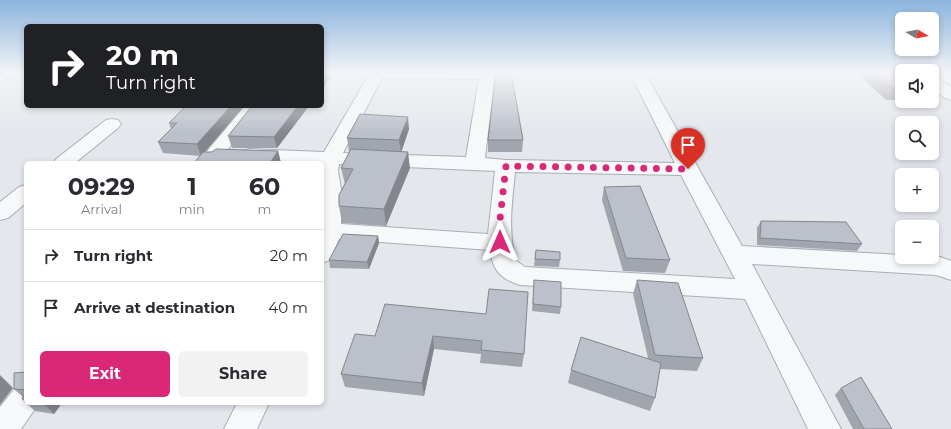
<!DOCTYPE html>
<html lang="en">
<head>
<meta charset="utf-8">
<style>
	:root { --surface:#fff; --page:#f2f2f3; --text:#2b2b33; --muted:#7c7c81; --line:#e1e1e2; --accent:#db2777 }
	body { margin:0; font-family:Montserrat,sans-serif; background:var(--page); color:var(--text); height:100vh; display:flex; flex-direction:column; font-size:15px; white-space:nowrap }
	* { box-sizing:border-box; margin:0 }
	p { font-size:13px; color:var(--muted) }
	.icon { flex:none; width:22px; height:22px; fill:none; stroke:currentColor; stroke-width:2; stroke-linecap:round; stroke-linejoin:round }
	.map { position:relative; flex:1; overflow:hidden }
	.details { position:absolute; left:24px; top:161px; width:300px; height:244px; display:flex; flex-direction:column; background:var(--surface); border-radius:6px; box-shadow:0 2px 6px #0003 }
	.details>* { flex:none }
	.guide { position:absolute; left:24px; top:24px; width:300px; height:84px; border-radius:6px; box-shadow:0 2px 6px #0003; background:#202124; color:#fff; overflow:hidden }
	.needle { width:26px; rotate:100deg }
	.fabs { position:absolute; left:895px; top:12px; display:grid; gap:8px }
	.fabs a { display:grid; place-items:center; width:44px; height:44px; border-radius:6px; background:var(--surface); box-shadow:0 2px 6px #0003; font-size:20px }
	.pin { position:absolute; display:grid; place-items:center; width:34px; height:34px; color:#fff; margin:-41px -17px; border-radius:50% 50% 50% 0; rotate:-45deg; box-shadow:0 0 4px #0007 }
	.pin .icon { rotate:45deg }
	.me { position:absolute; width:44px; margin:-22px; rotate:0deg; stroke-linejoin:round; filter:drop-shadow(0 0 3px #0008) }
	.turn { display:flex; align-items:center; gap:14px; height:84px; padding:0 16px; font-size:18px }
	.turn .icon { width:52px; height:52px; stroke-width:2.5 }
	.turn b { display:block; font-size:28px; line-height:34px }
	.eta { display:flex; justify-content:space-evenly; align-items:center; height:68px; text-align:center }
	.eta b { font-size:24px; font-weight:700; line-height:28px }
	.action { display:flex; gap:8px; margin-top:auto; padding:8px 16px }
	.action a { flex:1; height:46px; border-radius:6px; background:var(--accent); color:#fff; font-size:16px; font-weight:700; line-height:46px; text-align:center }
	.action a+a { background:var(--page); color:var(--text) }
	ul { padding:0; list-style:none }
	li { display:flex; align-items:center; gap:12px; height:52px; padding:0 16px; border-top:1px solid var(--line) }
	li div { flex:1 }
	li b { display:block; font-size:15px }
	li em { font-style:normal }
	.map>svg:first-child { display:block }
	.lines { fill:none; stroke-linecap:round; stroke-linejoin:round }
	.minor-casing { stroke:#a9aeb7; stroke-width:2 }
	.minor { fill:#f7f8fa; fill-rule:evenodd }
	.wall { fill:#a1a5ae }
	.shaded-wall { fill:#83868d }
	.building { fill:#bbc0ca; stroke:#83868d }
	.route { stroke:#db2777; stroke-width:7; stroke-dasharray:0 12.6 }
</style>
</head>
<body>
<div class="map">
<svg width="951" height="429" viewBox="0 0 951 429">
	<rect width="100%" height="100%" fill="#e4e7ec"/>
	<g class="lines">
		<defs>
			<g id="minor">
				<path d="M0 73H15L12 76 0 82Z"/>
				<path d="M359 73H495L485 158 506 160 675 163 630 73H645L742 246 902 255V257H940L951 261V280L936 275 752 264 841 429H808L745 299 520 285C500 279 493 270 490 250L339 239 330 260 322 263V163L249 161 242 159 239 155 242 151 249 149 324 152 367 78 361 76ZM382 78 479 79 466 157 343 153ZM339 164 495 171 488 234 341 224V189L338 171ZM515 172 681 175 735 279 525 267 515 260C508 228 512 204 515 172Z"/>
				<path d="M932 76 938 78 951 87V100L945 98 932 88Z"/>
				<path d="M245 106H262L217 163H197Z"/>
				<path d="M112 119 118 120 121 124 118 128 75 163H53L56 159 106 120Z"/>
				<path d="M26 185V203L8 218 0 220V202L19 187Z"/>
				<path d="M26 384V403H39L21 429H0V407L15 388Z"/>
				<path d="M237 403H269L257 429H224Z"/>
			</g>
		</defs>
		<!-- minor casing -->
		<use href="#minor" class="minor-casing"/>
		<!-- minor -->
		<use href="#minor" class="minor"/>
	</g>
	<!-- wall -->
	<g class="wall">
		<path d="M856 72H902V100H886Z"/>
		<path d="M932 84 938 89 932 98Z"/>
		<path d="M244 106 205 152 278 151 281 163H194L200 156 163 153 158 142 171 129 169 123Z"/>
		<path d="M309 106 277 148H232L228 136Z"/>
		<path d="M409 129 401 152 410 168 386 226 342 223 339 206 345 184 341 168 351 151H349L347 138Z"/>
		<path d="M488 140H523L522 152H488Z"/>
		<path d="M604 187 670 260 665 273 623 271 602 200Z"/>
		<path d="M761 221 862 244 857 251 757 245V228Z"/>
		<path d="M378 236 379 243 369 269 330 268 329 260Z"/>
		<path d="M536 250 560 260 559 267 534 266Z"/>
		<path d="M534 280 561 307 560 314 532 311Z"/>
		<path d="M637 280 703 358 697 371 660 369 655 398 650 411 568 383 571 370 648 358 633 294Z"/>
		<path d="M385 304 524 354 522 367 480 363 481 354 434 349 424 396 345 387 341 374 375 336Z"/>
		<path d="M26 372V403L22 399 23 397 14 389Z"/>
		<path d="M841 388 892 429H853L835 395Z"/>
		<path d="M26 403H62L54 414 35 411Z"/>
	</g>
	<!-- shaded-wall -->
	<g class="shaded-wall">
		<path d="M324 72H334L322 89V76Z"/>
		<path d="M231 106H244L201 156 197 144Z"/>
		<path d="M298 106H309L277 148 274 137Z"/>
		<path d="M408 117 409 129 401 153 399 140Z"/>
		<path d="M278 151 281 163H270Z"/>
		<path d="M408 152 410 168 386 226 384 209Z"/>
		<path d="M378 236 379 243 369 269 367 262Z"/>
		<path d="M433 336 434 349 424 396 422 383Z"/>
		<path d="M0 375 13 388 0 405Z"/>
		<path d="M43 403H62L54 414Z"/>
	</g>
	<!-- building -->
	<g class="building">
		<path d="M496 72H511L523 140H488Z"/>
		<path d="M874 72H902V88H892Z"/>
		<path d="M932 84 938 89H932Z"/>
		<path d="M186 106H231L197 144 158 142 177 123H169Z"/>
		<path d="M252 106H298L274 137 228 136Z"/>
		<path d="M360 114 408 117 399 140 347 138Z"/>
		<path d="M216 149 278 151 270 163H194L203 152H212Z"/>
		<path d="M351 149 408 152 384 209 339 206V195L353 169 341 168Z"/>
		<path d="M640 186 670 260 626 258 604 187Z"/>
		<path d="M761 221 846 222 862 244 760 238Z"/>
		<path d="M343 234 378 236 367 262 329 260Z"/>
		<path d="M536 250 560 252V260L535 259Z"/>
		<path d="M534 280 561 282V307L533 304Z"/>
		<path d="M637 280 678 283 703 358 655 355Z"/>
		<path d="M489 289 528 292 524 354 481 350 482 341 433 336 422 383 341 374 355 334 375 336 385 304 486 314Z"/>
		<path d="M581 337 661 363 655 398 571 370Z"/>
		<path d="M26 372V390L14 389V373Z"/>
		<path d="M861 377 892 429H864L841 388Z"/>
		<path d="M26 392V399H22Z"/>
	</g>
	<!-- sky -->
	<linearGradient id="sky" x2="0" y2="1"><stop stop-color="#8bb4dd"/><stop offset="0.55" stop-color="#f3f4f6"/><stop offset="1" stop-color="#f3f4f6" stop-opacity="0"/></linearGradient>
	<rect width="951" height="133" fill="url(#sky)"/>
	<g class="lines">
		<!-- route -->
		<path class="route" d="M500 242 499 228 506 166 688 169"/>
	</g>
</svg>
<div class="fabs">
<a><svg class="needle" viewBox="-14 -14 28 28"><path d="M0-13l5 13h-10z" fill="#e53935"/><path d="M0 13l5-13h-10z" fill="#7c7c81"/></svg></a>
<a><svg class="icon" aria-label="sound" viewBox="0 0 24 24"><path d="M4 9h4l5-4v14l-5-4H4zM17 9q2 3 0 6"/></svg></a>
<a><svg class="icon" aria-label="search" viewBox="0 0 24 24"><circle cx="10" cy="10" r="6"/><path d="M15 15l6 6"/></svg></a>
<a>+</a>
<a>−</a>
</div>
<div class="pin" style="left:688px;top:169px;background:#d93025"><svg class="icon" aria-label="arrive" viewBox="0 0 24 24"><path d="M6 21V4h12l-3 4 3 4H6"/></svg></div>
<svg class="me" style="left:500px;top:242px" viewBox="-20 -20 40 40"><path d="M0-17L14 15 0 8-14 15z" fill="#db2777" stroke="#fff" stroke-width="4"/></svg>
<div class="guide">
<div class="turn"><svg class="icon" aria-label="right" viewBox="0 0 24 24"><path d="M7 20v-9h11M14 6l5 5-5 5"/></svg><div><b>20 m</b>Turn right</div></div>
</div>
<section class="details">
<div class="eta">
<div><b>09:29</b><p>Arrival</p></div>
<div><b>1</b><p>min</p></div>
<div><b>60</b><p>m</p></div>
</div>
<ul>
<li><svg class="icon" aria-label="right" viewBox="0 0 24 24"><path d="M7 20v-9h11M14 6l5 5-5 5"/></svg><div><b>Turn right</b></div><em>20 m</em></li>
<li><svg class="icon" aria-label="arrive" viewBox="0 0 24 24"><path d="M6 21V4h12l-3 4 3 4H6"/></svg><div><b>Arrive at destination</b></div><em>40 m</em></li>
</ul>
<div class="action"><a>Exit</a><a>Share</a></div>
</section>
</div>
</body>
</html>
